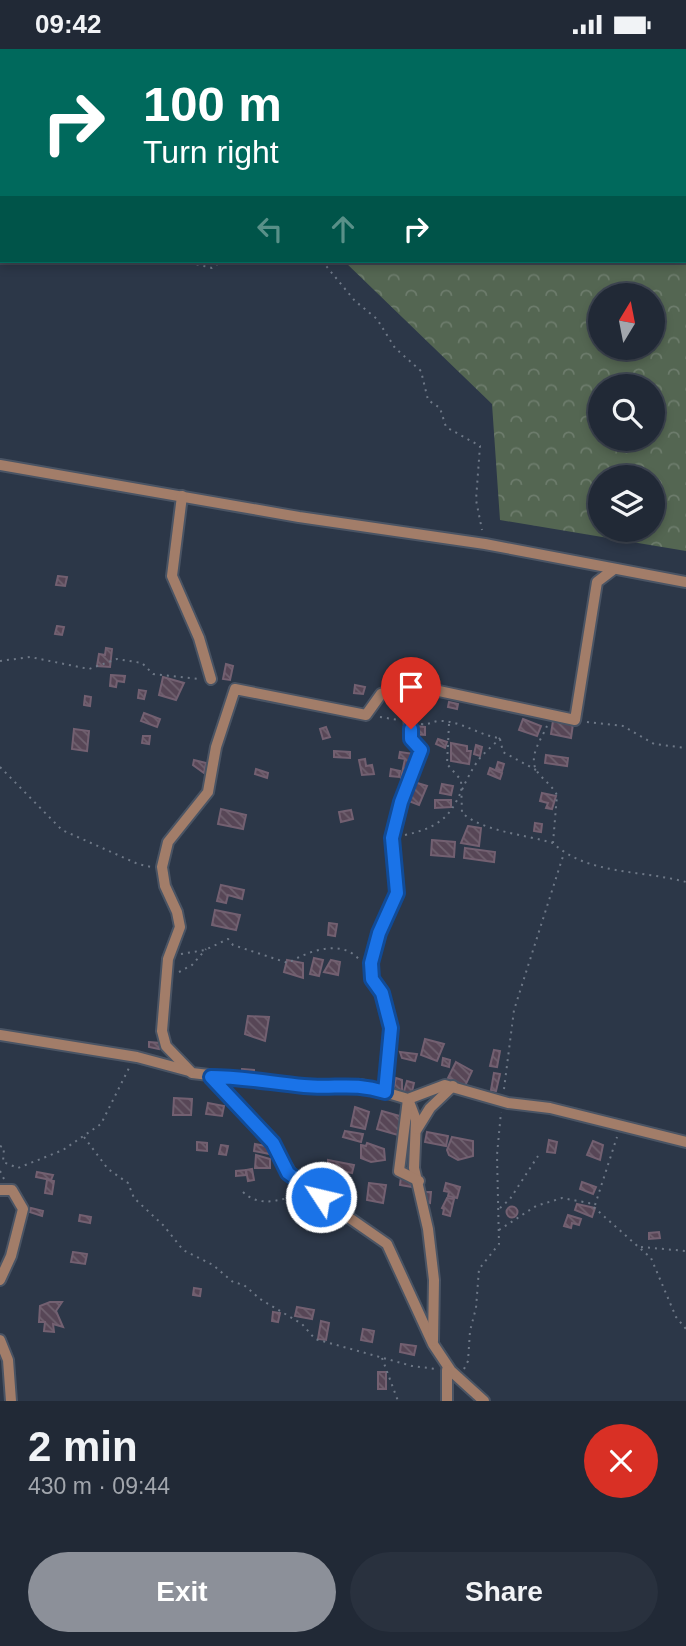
<!DOCTYPE html>
<html lang="en">
<head>
<meta charset="utf-8">
<style>
	:root { --surface:#212936; --page:#29313e; --text:#f1f3f6; --muted:#a2a6ad; --line:#3e4551; --accent:#8c9099 }
	body { margin:0; font-family:Arial,sans-serif; background:var(--page); color:var(--text); height:100vh; display:flex; flex-direction:column; font-size:26px; white-space:nowrap }
	* { box-sizing:border-box; margin:0 }
	p { font-size:23px; color:var(--muted) }
	.icon { flex:none; width:38px; height:38px; fill:none; stroke:currentColor; stroke-width:2; stroke-linecap:round; stroke-linejoin:round }
	.map { position:relative; height:1352px; overflow:hidden }
	.side { display:flex; flex-direction:column; background:var(--surface); flex:1 }
	.side>* { flex:none }
	.banner { position:absolute; left:0px; top:0px; width:686px; height:214px; box-shadow:0 4px 10px #0003,0 0 0 2px var(--line); background:#00695c; color:#fff; overflow:hidden }
	.needle { width:46px; rotate:10deg }
	.controls { position:absolute; left:588px; top:234px; display:grid; gap:14px }
	.controls a { display:grid; place-items:center; width:77px; height:77px; border-radius:50%; background:var(--surface); box-shadow:0 4px 10px #0003,0 0 0 2px var(--line); font-size:35px }
	.pin { position:absolute; display:grid; place-items:center; width:60px; height:60px; color:#fff; margin:-72px -30px; border-radius:50% 50% 50% 0; rotate:-45deg; box-shadow:0 0 7px #0007 }
	.pin .icon { rotate:45deg }
	.me { position:absolute; width:77px; margin:-38px; rotate:305deg; stroke-linejoin:round; filter:drop-shadow(0 0 5px #0008) }
	.turn { display:flex; align-items:center; gap:24px; height:147px; padding:0 28px; font-size:32px }
	.turn .icon { width:91px; height:91px; stroke-width:2.5 }
	.turn b { display:block; font-size:49px; line-height:60px }
	.lanes { display:flex; align-items:center; height:66px; padding:0 28px; background:#0003; justify-content:center; gap:35px; direction:ltr }
	.lanes .off { opacity:.35 }
	.round { display:grid; place-items:center; flex:none; width:74px; height:74px; border-radius:37px; background:var(--page) }
	.head { display:flex; align-items:center; justify-content:space-between; height:119px; padding:0 28px }
	h1 { font-size:42px; font-weight:600; line-height:52px }
	.cta { display:flex; gap:14px; margin-top:auto; padding:14px 28px }
	.cta a { flex:1; height:80px; border-radius:42px; background:var(--accent); color:#fff; font-size:28px; font-weight:600; line-height:80px; text-align:center }
	.cta a+a { background:var(--page); color:var(--text) }
	.status { display:flex; justify-content:space-between; align-items:center; height:49px; padding:0 35px; background:var(--surface); direction:ltr }
	.status svg { height:19px; fill:currentColor }
	.map>svg:first-child { display:block }
	.forest { fill:url(#forest-crowns); fill-rule:evenodd }
	.building { fill:url(#building-back-hatch); stroke:#736071; stroke-width:2 }
	.lines { fill:none; stroke-linecap:round; stroke-linejoin:round }
	.minor-casing { stroke:#4a5464; stroke-width:14 }
	.path { stroke:#6e7887; stroke-width:2; stroke-dasharray:2 5; stroke-linecap:butt }
	.minor { stroke:#a27d69; stroke-width:10 }
	.route-casing { stroke:#114b97; stroke-width:18 }
	.route { stroke:#1a73e8; stroke-width:12 }
</style>
</head>
<body>
<div class="status"><b>09:42</b><svg viewBox="0 0 49 12"><path d="M0 12V9h3v3zM5 12V6h3v6zM10 12V3h3v9zM15 12V0h3v12zM26 1h20v11H26zM47 4h2v5h-2z"/></svg></div>
<div class="map">
<svg width="686" height="1352" viewBox="0 0 686 1352">
	<defs>
		<pattern id="forest-crowns" width="20" height="18" patternUnits="userSpaceOnUse" patternTransform="scale(1.75)"><rect width="20" height="18" fill="#546652"/><path d="M2 6a3 3 0 1 1 6 0M12 15a3 3 0 1 1 6 0" fill="none" stroke="#6d7c6c"/></pattern>
		<pattern id="building-back-hatch" width="6" height="6" patternUnits="userSpaceOnUse" patternTransform="scale(1.75)"><rect width="6" height="6" fill="#574656"/><path d="M-1 5l2 2M0 0l6 6M5-1l2 2" fill="none" stroke="#6f616f"/></pattern>
	</defs>
	<rect width="100%" height="100%" fill="#2c3748"/>
	<!-- forest -->
	<path class="forest" d="M0 0H686V502L500 471 492 355 344 212H684V2H2V132ZM600 247H653V299H600ZM600 338H653V390H600ZM600 429H653V481H600Z"/>
	<!-- building -->
	<g class="building">
		<path d="M58 527 67 528 65 537 56 536Z"/>
		<path d="M57 577 64 578 62 586 55 585Z"/>
		<path d="M106 599 112 600 110 618 97 617 99 605 105 606Z"/>
		<path d="M226 615 233 617 230 631 223 630Z"/>
		<path d="M111 626 125 627 124 633 117 632 116 638 110 637Z"/>
		<path d="M163 628 184 634 176 651 159 646Z"/>
		<path d="M355 636 365 638 363 645 354 644Z"/>
		<path d="M139 641 146 642 144 650 138 649Z"/>
		<path d="M420 645 434 647 433 655 419 653Z"/>
		<path d="M85 647 91 648 90 657 84 656Z"/>
		<path d="M449 653 458 655 457 660 448 658Z"/>
		<path d="M413 657H421L420 665 413 664Z"/>
		<path d="M144 664 160 670 157 678 141 672Z"/>
		<path d="M523 670 541 677 537 687 519 681Z"/>
		<path d="M553 672 573 675 571 689 551 685Z"/>
		<path d="M414 677 425 678V686L413 685Z"/>
		<path d="M326 678 330 688 323 690 320 680Z"/>
		<path d="M74 680 89 682 87 702 72 700Z"/>
		<path d="M143 687H150L149 695 142 694Z"/>
		<path d="M438 690 447 693 445 699 436 695Z"/>
		<path d="M451 694 467 697V702H471L469 715 451 712Z"/>
		<path d="M476 696 482 698 480 707 474 705Z"/>
		<path d="M334 702 350 703V709L334 708Z"/>
		<path d="M400 703 414 705 410 730 401 729 405 710 399 709Z"/>
		<path d="M546 706 568 709 567 717 545 714Z"/>
		<path d="M365 710 366 717 372 716 374 725 362 726 359 711Z"/>
		<path d="M194 711 206 714 204 724 193 716Z"/>
		<path d="M498 713 504 715 502 722 496 720Z"/>
		<path d="M490 719 502 724 500 730 488 725Z"/>
		<path d="M256 720 268 724 267 729 255 725Z"/>
		<path d="M391 720 400 722 399 728 390 727Z"/>
		<path d="M414 733 427 737 419 756 406 751Z"/>
		<path d="M442 735 453 737 451 746 440 744Z"/>
		<path d="M542 744 556 747 552 760 546 759 548 754 540 752Z"/>
		<path d="M435 751H451V758L435 759Z"/>
		<path d="M221 760 246 766 243 780 218 775Z"/>
		<path d="M351 761 353 770 341 773 339 763Z"/>
		<path d="M535 774 542 775 541 783 534 782Z"/>
		<path d="M468 777 481 779 479 797 461 794Z"/>
		<path d="M432 791 455 793 454 808 431 806Z"/>
		<path d="M465 799 495 803 494 813 464 809Z"/>
		<path d="M221 836 244 841 242 850 228 846 226 854 217 852Z"/>
		<path d="M215 861 240 866 236 881 212 876Z"/>
		<path d="M329 874 337 875 335 887 328 886Z"/>
		<path d="M314 909 323 911 319 927 310 925Z"/>
		<path d="M287 911 303 914V929L284 923Z"/>
		<path d="M331 911 340 913 338 926 324 923Z"/>
		<path d="M248 967 269 968 265 992 245 985Z"/>
		<path d="M425 990 444 995 437 1012 421 1006Z"/>
		<path d="M149 993 160 994 159 1000 149 998Z"/>
		<path d="M494 1001 500 1002 497 1018 490 1017Z"/>
		<path d="M400 1003 417 1005 415 1012 402 1009Z"/>
		<path d="M443 1009 450 1011 449 1018 442 1016Z"/>
		<path d="M456 1013 472 1022 465 1037 448 1029Z"/>
		<path d="M242 1020 254 1021V1029L241 1027Z"/>
		<path d="M494 1024 500 1025 496 1042 491 1041Z"/>
		<path d="M396 1029 402 1031V1044L393 1042Z"/>
		<path d="M407 1032 414 1034 411 1047 403 1046Z"/>
		<path d="M174 1049 192 1050 191 1066H173Z"/>
		<path d="M208 1054 224 1057 222 1067 206 1065Z"/>
		<path d="M355 1058 369 1063 365 1080 351 1077Z"/>
		<path d="M382 1062 403 1068 398 1086 377 1080Z"/>
		<path d="M345 1082 363 1085 361 1093 343 1088Z"/>
		<path d="M427 1083 448 1087 446 1097 425 1093Z"/>
		<path d="M452 1088 473 1092V1107L458 1111 449 1106 447 1101Z"/>
		<path d="M549 1091 557 1093 555 1104 547 1103Z"/>
		<path d="M593 1092 603 1096 600 1111 587 1106Z"/>
		<path d="M197 1093 207 1094V1102L197 1101Z"/>
		<path d="M367 1094 384 1100 385 1111 371 1113 361 1109V1096L366 1097Z"/>
		<path d="M255 1095 277 1099 275 1106 254 1102Z"/>
		<path d="M221 1096 228 1097 226 1106 219 1105Z"/>
		<path d="M256 1106 270 1110V1119H255Z"/>
		<path d="M328 1111 354 1116 352 1124 347 1123 346 1128 334 1126 328 1116Z"/>
		<path d="M252 1120 254 1131 248 1132 246 1121Z"/>
		<path d="M246 1121V1126L236 1127V1122Z"/>
		<path d="M37 1123 53 1126 51 1131 36 1128Z"/>
		<path d="M401 1128 419 1132 418 1139 400 1136Z"/>
		<path d="M324 1129 331 1130 330 1138 323 1137Z"/>
		<path d="M47 1131 54 1132 52 1145 45 1144Z"/>
		<path d="M582 1133 596 1138 593 1145 580 1140Z"/>
		<path d="M369 1134 386 1136 383 1154 367 1151Z"/>
		<path d="M446 1134 460 1138 457 1149 448 1147 449 1143 444 1142Z"/>
		<path d="M426 1143H431L430 1154 425 1153Z"/>
		<path d="M447 1149 454 1150 450 1167 443 1165 444 1160 442 1159Z"/>
		<path d="M577 1155 595 1159 592 1168 575 1161Z"/>
		<circle cx="512" cy="1163" r="5.5"/>
		<path d="M31 1159 43 1162 42 1167 30 1163Z"/>
		<path d="M80 1166 91 1168 90 1174 79 1172Z"/>
		<path d="M568 1166 581 1170 579 1176 572 1174 571 1179 564 1177Z"/>
		<path d="M659 1183 660 1189 649 1190V1184Z"/>
		<path d="M73 1203 87 1205 85 1215 71 1213Z"/>
		<path d="M194 1239 201 1240 200 1247 193 1246Z"/>
		<path d="M50 1253H62L56 1262 63 1278 53 1275 54 1283 44 1282 45 1273H39L40 1257Z"/>
		<path d="M297 1258 314 1261 312 1270 295 1267Z"/>
		<path d="M273 1263 280 1264 278 1273 272 1272Z"/>
		<path d="M321 1272 329 1274 326 1291 318 1290Z"/>
		<path d="M363 1280 374 1282 372 1293 361 1291Z"/>
		<path d="M401 1295 416 1297 414 1306 400 1303Z"/>
		<rect x="378" y="1323" width="8" height="17"/>
	</g>
	<g class="lines">
		<defs>
			<g id="minor">
				<path d="M0 416 299 468 485 495 686 533"/>
				<path d="M182 447 172 527 199 589 211 630"/>
				<path d="M614 520 597 533 575 671 406 635 381 645 366 666 235 640 216 698 208 743 168 793 162 818 165 837 177 863 180 878 168 910 162 982 166 997 192 1024 312 1038 361 1036 408 1050 445 1036 508 1054 550 1059 686 1093"/>
				<path d="M0 986 137 1008 189 1022"/>
				<path d="M211 1028 269 1089 295 1131 387 1195 433 1295 451 1322 484 1352"/>
				<path d="M385 1043 391 979 382 944 372 930 371 914 379 884 397 844 392 789 401 753 421 701 411 690 406 635"/>
				<path d="M408 1050 416 1071 414 1119 428 1180 434 1231 433 1292"/>
				<path d="M408 1050 399 1122 419 1132"/>
				<path d="M417 1080 430 1059 453 1037"/>
				<path d="M0 1141H12L23 1160 11 1207 0 1231"/>
				<path d="M0 1291 8 1311 11 1352"/>
				<path d="M447 1321V1352"/>
			</g>
		</defs>
		<!-- minor casing -->
		<use href="#minor" class="minor-casing"/>
		<!-- path -->
		<g class="path">
			<path d="M0 160 2 161"/>
			<path d="M183 212 212 219 222 212"/>
			<path d="M322 212 355 252 377 270 395 299 421 322 428 351 440 359 446 378 480 397 476 451 482 481"/>
			<path d="M0 612 30 608 89 620 117 610 142 614 153 625 200 630"/>
			<path d="M380 668 399 671"/>
			<path d="M587 673 623 677 654 695 686 699"/>
			<path d="M421 675C429 676 431 673 438 672 460 671 478 686 499 689"/>
			<path d="M449 675 447 715 461 731 462 764C485 783 523 785 553 794"/>
			<path d="M547 677C541 691 526 710 539 725 545 732 553 738 557 746L553 794C587 826 642 821 686 833"/>
			<path d="M500 690 503 703 536 721"/>
			<path d="M0 718 62 781 138 815 151 818"/>
			<path d="M405 786C460 774 452 751 477 713 483 704 493 697 500 689"/>
			<path d="M181 905 205 901 228 890 233 896 288 914C310 901 344 889 361 913"/>
			<path d="M179 923 192 916 206 900"/>
			<path d="M504 1040 514 961 564 804"/>
			<path d="M84 1088 108 1120 128 1134 134 1149 164 1177 183 1201 213 1216 233 1233 244 1236 260 1250 302 1275 315 1290 412 1317 436 1320"/>
			<path d="M0 1097 4 1099 3 1113 18 1119 63 1101 101 1075 130 1017"/>
			<path d="M0 1122 4 1130"/>
			<path d="M243 1143C257 1156 271 1153 288 1149L292 1144"/>
			<path d="M595 1156 617 1088"/>
			<path d="M500 1159 510 1150 538 1107"/>
			<path d="M499 1181 536 1157 562 1149 589 1154 651 1209 676 1268 686 1280"/>
			<path d="M641 1198 686 1202"/>
			<path d="M382 1309 398 1352"/>
			<path d="M464 1320 468 1312 470 1282 476 1259 479 1220 499 1195 497 1106 501 1063"/>
		</g>
		<!-- minor -->
		<use href="#minor" class="minor"/>
	</g>
	<g class="lines">
		<defs>
			<path id="route" d="M321 1148 288 1124 273 1094 211 1028C242 1028 272 1034 304 1037 335 1040 353 1033 385 1043L391 979 382 944 372 930 371 914 379 884 397 844 392 789 401 753 421 701 411 690V680"/>
		</defs>
		<!-- route casing -->
		<use href="#route" class="route-casing"/>
		<!-- route -->
		<use href="#route" class="route"/>
	</g>
</svg>
<div class="controls">
<a><svg class="needle" viewBox="-14 -14 28 28"><path d="M0-13l5 13h-10z" fill="#e53935"/><path d="M0 13l5-13h-10z" fill="#a2a6ad"/></svg></a>
<a><svg class="icon" aria-label="search" viewBox="0 0 24 24"><circle cx="10" cy="10" r="6"/><path d="M15 15l6 6"/></svg></a>
<a><svg class="icon" aria-label="layers" viewBox="0 0 24 24"><path d="M12 4l9 5-9 5-9-5zM3 14l9 5 9-5"/></svg></a>
</div>
<div class="pin" style="left:411px;top:680px;background:#d93025"><svg class="icon" aria-label="arrive" viewBox="0 0 24 24"><path d="M6 21V4h12l-3 4 3 4H6"/></svg></div>
<svg class="me" style="left:321px;top:1148px" viewBox="-20 -20 40 40"><circle r="17" fill="#1a73e8" stroke="#fff" stroke-width="3"/><path d="M0-11L8 9 0 5-8 9z" fill="#fff"/></svg>
<div class="banner">
<div class="turn"><svg class="icon" aria-label="right" viewBox="0 0 24 24"><path d="M7 20v-9h11M14 6l5 5-5 5"/></svg><div><b>100 m</b>Turn right</div></div>
<div class="lanes"><svg class="icon off" aria-label="left" viewBox="0 0 24 24"><path d="M17 20v-9H6M10 6l-5 5 5 5"/></svg><svg class="icon off" aria-label="ahead" viewBox="0 0 24 24"><path d="M12 20V5M6 11l6-6 6 6"/></svg><svg class="icon" aria-label="right" viewBox="0 0 24 24"><path d="M7 20v-9h11M14 6l5 5-5 5"/></svg></div>
</div>
</div>
<section class="side">
<div class="head"><div><h1>2 min</h1><p>430 m · 09:44</p></div><a class="round" style="background:#d93025;color:#fff"><svg class="icon" aria-label="close" viewBox="0 0 24 24"><path d="M6 6l12 12M18 6L6 18"/></svg></a></div>
<div class="cta"><a>Exit</a><a>Share</a></div>
</section>
</body>
</html>
